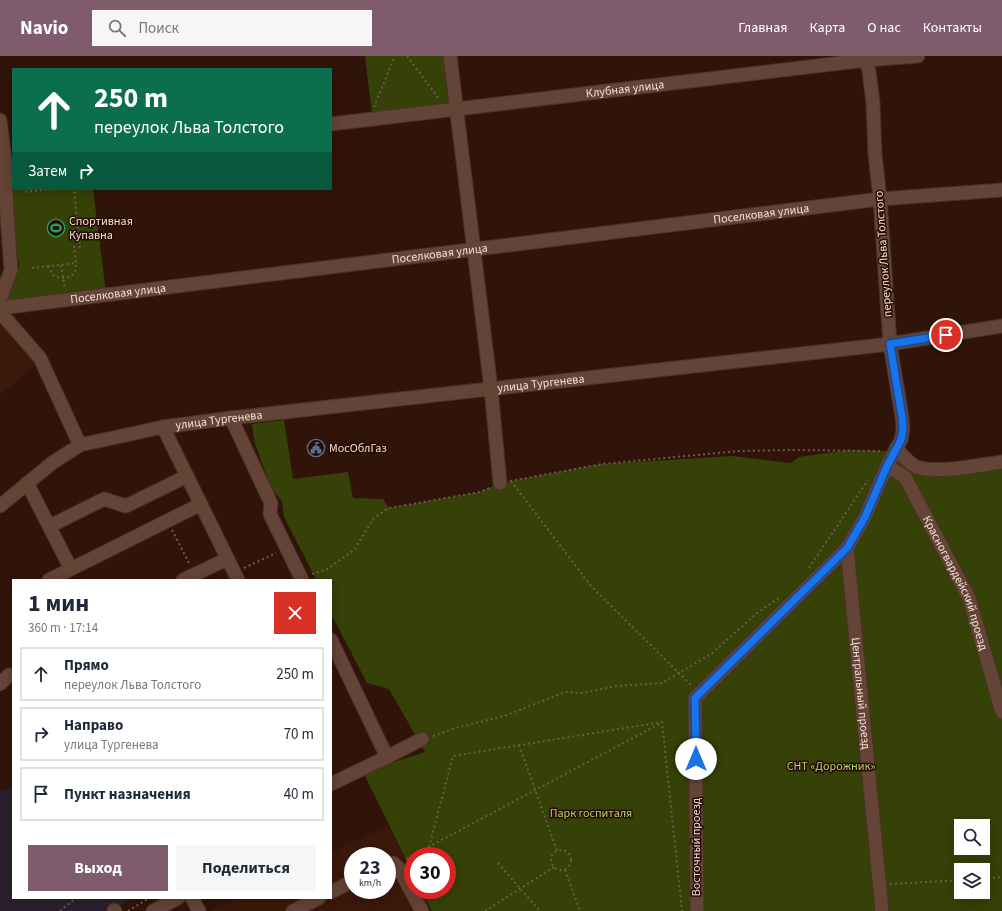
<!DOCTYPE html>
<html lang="ru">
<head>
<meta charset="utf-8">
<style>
	:root { --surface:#fff; --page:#f6f6f7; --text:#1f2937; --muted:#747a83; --line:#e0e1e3; --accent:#7e5c6b }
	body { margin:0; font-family:"Source Sans 3",sans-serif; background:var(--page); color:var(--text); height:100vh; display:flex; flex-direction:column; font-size:15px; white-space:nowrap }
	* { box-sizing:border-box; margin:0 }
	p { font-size:13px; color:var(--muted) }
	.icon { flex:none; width:22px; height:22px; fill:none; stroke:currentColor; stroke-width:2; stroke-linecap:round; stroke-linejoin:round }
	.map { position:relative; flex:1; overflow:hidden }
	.side { position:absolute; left:12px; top:523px; width:320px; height:320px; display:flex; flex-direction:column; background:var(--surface); border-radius:0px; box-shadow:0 2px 10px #0003 }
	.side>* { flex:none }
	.hud { position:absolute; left:12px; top:12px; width:320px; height:122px; border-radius:0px; box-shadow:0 2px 10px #0003; background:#0b6e4f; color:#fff; overflow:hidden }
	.buttons { position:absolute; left:954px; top:763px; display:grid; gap:8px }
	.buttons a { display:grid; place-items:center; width:36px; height:36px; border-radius:0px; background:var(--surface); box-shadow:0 2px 10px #0003; font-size:20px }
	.speed { position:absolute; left:344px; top:791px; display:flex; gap:8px; font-size:20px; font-weight:700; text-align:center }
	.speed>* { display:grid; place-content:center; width:52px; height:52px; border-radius:50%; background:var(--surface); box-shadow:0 2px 10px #0003; line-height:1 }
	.speed small { font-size:10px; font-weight:400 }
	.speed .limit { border:6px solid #d22; background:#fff; color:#111 }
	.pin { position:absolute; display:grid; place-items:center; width:34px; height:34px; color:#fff; margin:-17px; border:2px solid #fff; border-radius:50%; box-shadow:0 1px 4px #0007 }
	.me { position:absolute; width:44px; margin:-22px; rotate:0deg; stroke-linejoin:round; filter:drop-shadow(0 0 3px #0008) }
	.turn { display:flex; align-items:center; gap:14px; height:84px; padding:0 16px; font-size:18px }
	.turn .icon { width:52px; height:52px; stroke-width:2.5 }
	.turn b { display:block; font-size:28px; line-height:34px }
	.then { display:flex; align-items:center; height:38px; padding:0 16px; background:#0003; gap:8px; font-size:15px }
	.round { display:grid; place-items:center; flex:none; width:42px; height:42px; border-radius:0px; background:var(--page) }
	.overview { display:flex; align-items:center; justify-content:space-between; height:68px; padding:0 16px }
	h1 { font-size:24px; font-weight:700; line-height:30px }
	.cta { display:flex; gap:8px; margin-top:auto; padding:8px 16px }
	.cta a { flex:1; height:46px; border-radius:0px; background:var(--accent); color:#fff; font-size:16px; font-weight:700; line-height:46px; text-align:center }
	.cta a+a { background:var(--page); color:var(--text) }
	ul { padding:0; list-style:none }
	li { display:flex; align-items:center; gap:12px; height:54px; margin:0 8px 6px; padding:0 8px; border:2px solid var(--line); border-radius:0px }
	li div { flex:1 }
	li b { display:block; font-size:15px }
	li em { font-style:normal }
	header { display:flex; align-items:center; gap:24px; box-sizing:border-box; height:56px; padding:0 20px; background:var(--accent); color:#fff }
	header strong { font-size:19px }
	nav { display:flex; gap:22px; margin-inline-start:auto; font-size:14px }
	.search { width:280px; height:36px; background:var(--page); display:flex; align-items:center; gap:10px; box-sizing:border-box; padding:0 14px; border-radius:0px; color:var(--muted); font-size:15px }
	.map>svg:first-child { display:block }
	.built { fill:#3a180a; fill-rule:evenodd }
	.education { fill:#2b1f2d }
	.green { fill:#354107; fill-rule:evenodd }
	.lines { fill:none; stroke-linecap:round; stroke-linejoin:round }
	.minor-casing { stroke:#4c3127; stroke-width:15 }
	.path { stroke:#72584f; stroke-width:2; stroke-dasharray:2 3; stroke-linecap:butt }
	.minor { stroke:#634436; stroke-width:13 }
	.route-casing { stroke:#114b97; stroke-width:10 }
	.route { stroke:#1a73e8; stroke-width:7 }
	.labels { text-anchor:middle; stroke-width:3; stroke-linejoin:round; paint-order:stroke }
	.street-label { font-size:12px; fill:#f5e0d9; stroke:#250b03 }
	.poi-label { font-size:12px; fill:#f5e0d9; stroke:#250b03; text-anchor:start }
	.park-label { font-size:12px; fill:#b7d368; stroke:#250b03 }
</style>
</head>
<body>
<header>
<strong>Navio</strong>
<div class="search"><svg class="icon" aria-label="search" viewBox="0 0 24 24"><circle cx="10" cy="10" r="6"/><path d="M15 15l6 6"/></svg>Поиск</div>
<nav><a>Главная</a><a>Карта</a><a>О нас</a><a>Контакты</a></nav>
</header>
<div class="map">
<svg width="1002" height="855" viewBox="0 0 1002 855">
	<rect width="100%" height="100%" fill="#30140a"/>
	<!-- built -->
	<g class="built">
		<path d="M0 265 37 307 0 339Z"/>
		<path d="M388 769 413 818V834H421L432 855H211L237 842H331V796ZM353 800H387V834H353Z"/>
	</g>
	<!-- education -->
	<path class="education" d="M13 727V842H134L112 855H0V735L6 734Z"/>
	<!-- green -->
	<g class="green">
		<path d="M365 0H443L449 48 372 57Z"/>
		<path d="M13 106V133H93L106 237 5 248 9 231 19 211 7 107Z"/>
		<path d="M284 364 293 423 348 416 353 442 383 443 389 452 480 436 500 427 602 408 732 400 791 407 799 401 847 394 880 395 895 394 917 411 1002 406V855H432L421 834H447V800H413V818L363 716 425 696 389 633 367 627 332 560 331 524H317L316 523 284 461 282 445 271 432 254 385 252 368ZM961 770H983V792H961ZM961 814H983V836H961Z"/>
	</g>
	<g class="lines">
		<defs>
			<g id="minor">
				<path d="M450 0 491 333 500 427"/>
				<path d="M0 64 5 105 7 160 11 214 0 243"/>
				<path id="s1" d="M331 68 866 4 918 0"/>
				<path id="s2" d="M0 252 880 143 1002 134"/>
				<path d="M0 256 40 302 80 389"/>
				<path d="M231 362 271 447 270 458 302 524"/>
				<path d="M163 371 238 524"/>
				<path d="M896 392C902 399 908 407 917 411 936 418 981 409 1002 406"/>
				<path id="s3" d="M887 410 905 421 969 542 1002 656"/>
				<path d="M27 427 71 513"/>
				<path id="s4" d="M0 450 52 407 80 389 163 371 231 362 890 288 1002 270"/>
				<path d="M50 470 104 443 126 450 187 420"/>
				<path id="s5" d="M847 492 882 855"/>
				<path d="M49 524 201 448"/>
				<path d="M183 524 227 503"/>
				<path d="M331 584 387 701 331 728"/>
				<path d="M0 628 9 619"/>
				<path d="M387 701 422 683"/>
				<path d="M387 808 393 807 398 811 422 855"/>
				<path d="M331 836 353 825"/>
				<path d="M192 842 199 855"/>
				<path d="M114 854 115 855"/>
				<path d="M153 855 178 842"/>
				<path d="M293 855 319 842"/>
				<path d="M697 855 695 642 847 492 865 461 887 410 901 384 903 373 902 361 890 288 880 143 875 98 873 47 869 15 864 0"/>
			</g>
		</defs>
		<!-- minor casing -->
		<use href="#minor" class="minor-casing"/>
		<!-- path -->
		<g class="path">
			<path d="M407 0 440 44"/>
			<path d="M374 51 395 0"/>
			<path d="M25 136 55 133"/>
			<path d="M61 209 65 233"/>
			<path d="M48 210 53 219C63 226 78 221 76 207"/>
			<path d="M32 212 76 207 74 191H80L74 133"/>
			<path d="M510 425 602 408 739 395 792 394 882 395"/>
			<path d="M511 425 591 530 692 630"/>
			<path d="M172 474 190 509"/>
			<path d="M244 512 276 497"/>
			<path d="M809 512 868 424"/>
			<path d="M312 518 326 514 354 494 374 462 389 452 480 436 489 432"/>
			<path d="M433 680 456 672 507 659 565 636 582 637 617 630 662 627 711 598 756 558 780 541"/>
			<path d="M519 689 557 795"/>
			<path d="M429 791 453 700 662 666 682 855"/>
			<circle cx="561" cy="804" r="10"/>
			<path d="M406 803 661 667"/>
			<path d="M498 807 540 855"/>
			<path d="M565 814 580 855"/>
			<path d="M983 823 1002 821"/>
			<path d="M890 828 961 824"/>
			<path d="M60 855 76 842"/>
			<path d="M128 855 149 842"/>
			<path d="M485 855 554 811"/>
		</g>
		<!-- minor -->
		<use href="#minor" class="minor"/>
	</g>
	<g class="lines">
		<defs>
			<path id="route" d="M696 703 695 642 847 492 865 461 887 410 901 384 903 373 902 361 890 288 946 279"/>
		</defs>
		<!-- route casing -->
		<use href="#route" class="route-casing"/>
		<!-- route -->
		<use href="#route" class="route"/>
	</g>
	<!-- icons -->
	<defs>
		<symbol id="stadium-ring" viewBox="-11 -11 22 22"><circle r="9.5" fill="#250b03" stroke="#2e9e5b" stroke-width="1.5"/><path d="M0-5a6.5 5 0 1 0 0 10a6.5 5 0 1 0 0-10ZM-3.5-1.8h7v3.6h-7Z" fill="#2e9e5b"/></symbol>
		<symbol id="civic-ring" viewBox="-11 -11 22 22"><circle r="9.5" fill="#250b03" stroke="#5c6f8a" stroke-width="1.5"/><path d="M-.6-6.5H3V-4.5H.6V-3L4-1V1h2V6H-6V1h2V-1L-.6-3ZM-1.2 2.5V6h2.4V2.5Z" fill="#5c6f8a"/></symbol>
	</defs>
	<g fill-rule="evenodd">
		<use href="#stadium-ring" x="46" y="162" width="20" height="20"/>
		<use href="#civic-ring" x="306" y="382" width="20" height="20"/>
	</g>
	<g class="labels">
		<!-- street labels -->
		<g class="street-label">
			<text dy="4" stroke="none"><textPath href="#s1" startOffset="296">Клубная улица</textPath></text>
			<text dy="4" stroke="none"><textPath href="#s2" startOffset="767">Поселковая улица</textPath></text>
			<text dy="4" stroke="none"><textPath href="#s2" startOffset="443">Поселковая улица</textPath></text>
			<text transform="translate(883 198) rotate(-94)" y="4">переулок Льва Толстого</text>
			<text dy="4" stroke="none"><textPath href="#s2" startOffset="119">Поселковая улица</textPath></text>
			<text dy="4" stroke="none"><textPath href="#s4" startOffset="566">улица Тургенева</textPath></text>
			<text dy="4" stroke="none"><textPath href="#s4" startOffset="242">улица Тургенева</textPath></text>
			<text dy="4" stroke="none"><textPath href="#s3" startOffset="139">Красногвардейский проезд</textPath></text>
			<text dy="4" stroke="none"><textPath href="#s5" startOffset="146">Центральный проезд</textPath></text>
			<text transform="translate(696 791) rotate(-90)" y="4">Восточный проезд</text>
		</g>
		<!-- poi labels -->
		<g class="poi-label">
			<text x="69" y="169">Спортивная<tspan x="69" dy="14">Купавна</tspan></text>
			<text x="329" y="396">МосОблГаз</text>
		</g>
		<!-- park labels -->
		<g class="park-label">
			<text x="831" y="714">СНТ «Дорожник»</text>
			<text x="591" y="761">Парк госпиталя</text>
		</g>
	</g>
</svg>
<div class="buttons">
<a><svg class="icon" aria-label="search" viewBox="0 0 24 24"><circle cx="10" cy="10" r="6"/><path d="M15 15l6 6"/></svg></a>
<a><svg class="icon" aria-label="layers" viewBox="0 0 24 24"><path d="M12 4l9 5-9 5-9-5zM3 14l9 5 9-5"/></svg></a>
</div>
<div class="speed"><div>23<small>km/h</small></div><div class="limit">30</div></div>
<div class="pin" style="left:946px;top:279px;background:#d93025"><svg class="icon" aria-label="arrive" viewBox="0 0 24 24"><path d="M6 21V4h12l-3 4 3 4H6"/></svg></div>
<svg class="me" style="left:696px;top:703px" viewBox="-20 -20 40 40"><circle r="19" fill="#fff"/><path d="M0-13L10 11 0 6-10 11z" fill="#1a73e8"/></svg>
<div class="hud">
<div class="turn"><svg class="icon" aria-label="ahead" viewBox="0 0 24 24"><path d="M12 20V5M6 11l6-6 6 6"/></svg><div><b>250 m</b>переулок Льва Толстого</div></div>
<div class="then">Затем<svg class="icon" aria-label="right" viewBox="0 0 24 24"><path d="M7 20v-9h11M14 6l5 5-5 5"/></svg></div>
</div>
<section class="side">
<div class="overview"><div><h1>1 мин</h1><p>360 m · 17:14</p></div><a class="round" style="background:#d93025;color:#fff"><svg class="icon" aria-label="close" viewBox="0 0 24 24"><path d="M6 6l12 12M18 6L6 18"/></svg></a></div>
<ul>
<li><svg class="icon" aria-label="ahead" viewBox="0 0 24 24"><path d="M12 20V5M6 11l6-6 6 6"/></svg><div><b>Прямо</b><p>переулок Льва Толстого</p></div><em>250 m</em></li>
<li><svg class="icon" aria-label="right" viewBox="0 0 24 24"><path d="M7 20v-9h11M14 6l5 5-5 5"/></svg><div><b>Направо</b><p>улица Тургенева</p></div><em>70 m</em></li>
<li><svg class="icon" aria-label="arrive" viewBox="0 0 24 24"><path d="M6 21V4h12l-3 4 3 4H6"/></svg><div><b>Пункт назначения</b></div><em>40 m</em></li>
</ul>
<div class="cta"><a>Выход</a><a>Поделиться</a></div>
</section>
</div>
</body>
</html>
